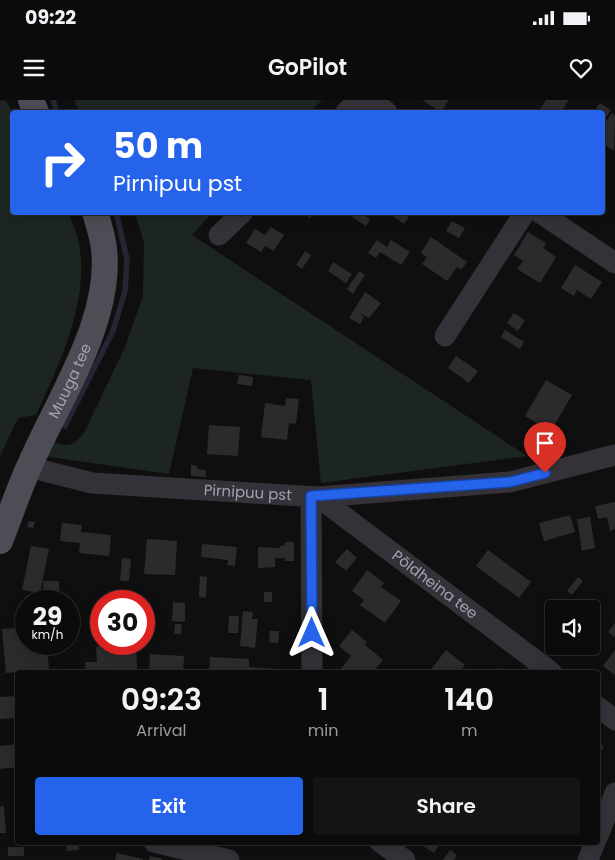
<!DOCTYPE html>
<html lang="en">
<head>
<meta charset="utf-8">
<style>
	:root { --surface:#0c0b0c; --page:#151415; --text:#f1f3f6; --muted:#9a9b9d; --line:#2c2b2d; --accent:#2563eb }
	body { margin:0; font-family:Poppins,sans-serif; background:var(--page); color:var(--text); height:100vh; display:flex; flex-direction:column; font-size:19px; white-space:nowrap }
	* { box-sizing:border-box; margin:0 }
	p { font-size:16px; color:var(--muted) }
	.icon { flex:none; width:28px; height:28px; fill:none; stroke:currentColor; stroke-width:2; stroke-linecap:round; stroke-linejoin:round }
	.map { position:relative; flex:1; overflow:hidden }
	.panel { position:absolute; left:15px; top:570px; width:585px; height:175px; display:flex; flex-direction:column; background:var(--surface); border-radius:5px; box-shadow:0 2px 12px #0003,0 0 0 1px var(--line) }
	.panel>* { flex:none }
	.banner { position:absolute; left:10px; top:10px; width:595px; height:105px; border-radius:5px; box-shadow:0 2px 12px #0003,0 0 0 1px var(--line); background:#2563eb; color:#fff; overflow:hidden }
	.controls { position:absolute; left:545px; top:500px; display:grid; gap:10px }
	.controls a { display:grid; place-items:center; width:55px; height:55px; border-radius:5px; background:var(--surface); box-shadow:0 2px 12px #0003,0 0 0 1px var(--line); font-size:25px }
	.speed { position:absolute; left:15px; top:490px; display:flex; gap:10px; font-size:25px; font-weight:700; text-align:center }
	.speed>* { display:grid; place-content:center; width:65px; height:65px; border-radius:50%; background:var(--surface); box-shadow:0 2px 12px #0003,0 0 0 1px var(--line); line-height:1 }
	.speed small { font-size:12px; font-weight:400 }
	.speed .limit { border:8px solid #d22; background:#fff; color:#111 }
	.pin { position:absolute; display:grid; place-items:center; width:42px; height:42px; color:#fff; margin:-51px -21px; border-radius:50% 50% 50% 0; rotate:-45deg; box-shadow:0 0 5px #0007 }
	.pin .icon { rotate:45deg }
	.me { position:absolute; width:55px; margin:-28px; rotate:0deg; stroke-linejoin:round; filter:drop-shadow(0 0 4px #0008) }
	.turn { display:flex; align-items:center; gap:18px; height:105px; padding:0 20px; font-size:22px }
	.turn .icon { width:65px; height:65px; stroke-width:2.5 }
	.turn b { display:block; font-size:35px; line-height:42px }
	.eta { display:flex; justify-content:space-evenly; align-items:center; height:85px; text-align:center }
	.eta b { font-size:30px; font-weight:600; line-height:35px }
	.primary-button { display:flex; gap:10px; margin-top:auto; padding:10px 20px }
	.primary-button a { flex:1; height:58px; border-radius:5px; background:var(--accent); color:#fff; font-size:20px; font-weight:600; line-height:58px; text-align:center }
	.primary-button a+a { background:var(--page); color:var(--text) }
	.status { display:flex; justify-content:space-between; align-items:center; height:35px; padding:0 25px; background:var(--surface); direction:ltr }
	.status svg { height:14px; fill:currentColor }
	header { display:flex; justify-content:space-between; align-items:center; height:65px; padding:0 20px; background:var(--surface); font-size:22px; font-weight:600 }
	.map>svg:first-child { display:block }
	.green { fill:#1d2522 }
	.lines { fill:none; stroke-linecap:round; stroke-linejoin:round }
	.stream { stroke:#252534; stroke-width:5.5 }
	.building { fill:#2b2a2d }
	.minor { stroke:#343238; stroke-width:21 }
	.major { stroke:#4e4c54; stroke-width:26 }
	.route-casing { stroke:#184099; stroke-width:12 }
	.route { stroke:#2563eb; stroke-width:9 }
	.labels { text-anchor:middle; stroke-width:4.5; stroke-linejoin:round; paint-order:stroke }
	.street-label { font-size:15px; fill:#a49fb2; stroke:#0a0a0b }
</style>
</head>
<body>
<div class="status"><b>09:22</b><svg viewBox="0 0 49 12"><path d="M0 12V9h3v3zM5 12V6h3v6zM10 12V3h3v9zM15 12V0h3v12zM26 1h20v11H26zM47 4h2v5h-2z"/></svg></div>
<header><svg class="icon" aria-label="menu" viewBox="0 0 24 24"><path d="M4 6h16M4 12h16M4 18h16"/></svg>GoPilot<svg class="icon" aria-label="heart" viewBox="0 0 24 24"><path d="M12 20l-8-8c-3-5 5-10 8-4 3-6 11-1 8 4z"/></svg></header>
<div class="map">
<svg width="615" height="760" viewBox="0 0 615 760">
	<rect width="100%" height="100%" fill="#100f10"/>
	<!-- green -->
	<g class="green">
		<path d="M0 0 6 1 13 12 12 112 68 113C102 176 63 256 36 315L18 318 0 356Z"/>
		<path d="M74 0H322L310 12H80Z"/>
		<path d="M213 112 192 135 527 356 321 383 311 280 193 268 169 374 49 357 47 353 52 342C70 348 74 346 85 331L125 247 143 196 144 142 135 113Z"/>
	</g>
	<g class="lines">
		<!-- stream -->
		<g class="stream">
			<path d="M53 0 57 12"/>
			<path d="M65 326 113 231 125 191 127 159 116 112"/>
		</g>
	</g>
	<!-- building -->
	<g class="building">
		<path d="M422 0H449L441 12Z"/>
		<path d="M546 0H569L561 12H541L539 11Z"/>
		<path d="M600 3 611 10 605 19 607 20 612 13 615 15 614 51 602 43V12H593Z"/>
		<path d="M301 112H314L310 118Z"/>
		<path d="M355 112H360L370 119 366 126 352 117Z"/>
		<path d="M395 112H402L409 117 404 124 393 116Z"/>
		<path d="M452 121 465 128 459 138 446 131Z"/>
		<path d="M271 127 284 135 274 151 265 146 261 152 246 143 255 129 265 135Z"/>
		<path d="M528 132 546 143 543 148 556 157 540 183 517 169 523 161 514 155Z"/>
		<path d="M431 137 467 162 461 170 457 167 447 181 422 164 427 157 421 153Z"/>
		<path d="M377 140 387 147 391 140 410 152 401 165 380 152 376 158 368 153Z"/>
		<path d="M305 151 311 155 302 169 296 165Z"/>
		<path d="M333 162 352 174 346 183 328 171Z"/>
		<path d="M575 165 602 182 591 199 577 190 574 196 561 188Z"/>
		<path d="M359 171 365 175 353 194 347 189Z"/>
		<path d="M365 192 381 203 369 218 358 212 364 217 360 224 349 218Z"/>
		<path d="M514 213 525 220 518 231 507 223Z"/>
		<path d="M505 230 524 242 520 249 501 237Z"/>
		<path d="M456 256 478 271 469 283 448 268Z"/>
		<path d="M239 275 253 277 252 286 237 284Z"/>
		<path d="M546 280 572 295 551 331 525 316Z"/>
		<path d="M286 298 299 299 296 324 289 323 287 340 261 337 265 303 285 306Z"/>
		<path d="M209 325 240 327 238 356 207 354Z"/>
		<path d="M191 365 197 366V369L206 370V377L191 376Z"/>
		<path d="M615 402V429L610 431 607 417 598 419 595 406Z"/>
		<path d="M570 415 575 432 544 441 539 423Z"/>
		<path d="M590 417 595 448 582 451 577 419Z"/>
		<path d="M29 421 35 422 33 428 27 427Z"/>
		<path d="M62 423 82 425 81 432 111 435 109 456 79 453 80 443 60 441Z"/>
		<path d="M147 439 177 441 175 475 144 474Z"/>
		<path d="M285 442H294V461H285V458H275V467L258 468V447L280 448V446L285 445Z"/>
		<path d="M202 444 237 447 235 466 227 465 228 460 201 457Z"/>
		<path d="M31 446 49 449 40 493 22 490Z"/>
		<path d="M347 449 357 458 346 471 335 462Z"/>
		<path d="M488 450 531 482 519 498 476 466Z"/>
		<path d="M122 458 131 459 129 481H120Z"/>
		<path d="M367 470 384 483 381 487 401 501 385 523 360 505 364 500 352 491Z"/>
		<path d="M200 476 207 477 206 498 199 497Z"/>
		<path d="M578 477 583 481 572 495 567 491Z"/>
		<path d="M43 481H59L60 501H44Z"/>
		<rect x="264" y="492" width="8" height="10"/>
		<path d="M173 502 185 503V522L172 521Z"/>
		<path d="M243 511 253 512 252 519H258L255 548 240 546Z"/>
		<path d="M229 516H239L238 533H228Z"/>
		<path d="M591 516 598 521 591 531Z"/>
		<path d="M615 523V535L614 537 608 532Z"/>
		<path d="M175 524H182L181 534H174Z"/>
		<path d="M26 527V544H47L49 569 6 573 2 529Z"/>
		<path d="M352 530 367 542 365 545 383 560 373 572H343L340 570 351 556 339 546Z"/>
		<path d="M270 531H279L278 543 269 542Z"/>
		<path d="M136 545 137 569 86 572 85 562H97L96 547Z"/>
		<path d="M446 550 465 565 459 572H429Z"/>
		<path d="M615 550V575L603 566Z"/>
		<path d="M150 554 184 556 183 572H149Z"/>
		<path d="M210 557 249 559V567L290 570 289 572H209Z"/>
		<path d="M501 568 508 572H498Z"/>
		<path d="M18 596V618L0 619V597Z"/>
		<path d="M599 642 604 647 598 655V644Z"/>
		<path d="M18 644V667L0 669V646Z"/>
		<path d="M4 706 6 733H0V707Z"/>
		<path d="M66 742H78L79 750 67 751Z"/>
		<path d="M425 742H441L434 753 423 746Z"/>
		<rect x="8" y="747" width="16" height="9"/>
		<path d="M450 750 457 755 454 760H443Z"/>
		<path d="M117 753 143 759V760H115Z"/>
		<path d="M150 756 162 759V760H149Z"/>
	</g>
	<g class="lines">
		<!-- minor -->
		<g class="minor">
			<path d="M369 0 387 12"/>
			<path d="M346 12 359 0"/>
			<path d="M539 112 615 163"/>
			<path d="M219 135 243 112"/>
			<path d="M445 236 525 112"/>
			<path id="s1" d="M29 367 92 383 318 397 510 382 615 355"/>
			<path d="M311 397 312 572"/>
			<path id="s2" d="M318 397 551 572"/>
			<path d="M598 607 615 620"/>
			<path d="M598 736 615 693"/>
			<path d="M154 742 229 760"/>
			<path d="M380 742 405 760"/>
			<path d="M588 760 595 742"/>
		</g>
		<!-- major -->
		<g class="major">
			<path d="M31 0 36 12"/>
			<path id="s3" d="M0 441C10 416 18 391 29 367 57 301 116 216 103 142 101 132 98 122 95 112"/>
		</g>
	</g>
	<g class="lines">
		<defs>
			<path id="route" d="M312 533 311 396 510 382 545 373"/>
		</defs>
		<!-- route casing -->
		<use href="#route" class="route-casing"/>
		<!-- route -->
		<use href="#route" class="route"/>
	</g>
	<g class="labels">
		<!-- street labels -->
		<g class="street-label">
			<text dy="5" stroke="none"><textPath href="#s3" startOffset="175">Muuga tee</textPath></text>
			<text dy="5" stroke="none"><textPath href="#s1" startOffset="221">Pirnipuu pst</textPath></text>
			<text dy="5" stroke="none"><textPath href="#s2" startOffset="146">Põldheina tee</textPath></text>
		</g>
	</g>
</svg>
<div class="controls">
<a><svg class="icon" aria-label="sound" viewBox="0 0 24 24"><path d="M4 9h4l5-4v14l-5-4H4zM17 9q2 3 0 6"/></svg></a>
</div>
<div class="speed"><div>29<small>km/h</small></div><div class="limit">30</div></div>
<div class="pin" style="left:545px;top:373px;background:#d93025"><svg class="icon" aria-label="arrive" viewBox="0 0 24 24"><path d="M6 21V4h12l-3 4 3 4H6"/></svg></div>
<svg class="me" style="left:312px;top:533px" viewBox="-20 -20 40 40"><path d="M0-17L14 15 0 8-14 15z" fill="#2563eb" stroke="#fff" stroke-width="4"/></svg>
<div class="banner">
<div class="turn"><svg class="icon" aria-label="right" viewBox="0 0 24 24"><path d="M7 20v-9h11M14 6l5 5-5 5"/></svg><div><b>50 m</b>Pirnipuu pst</div></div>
</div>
<section class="panel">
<div class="eta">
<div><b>09:23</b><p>Arrival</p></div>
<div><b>1</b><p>min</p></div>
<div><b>140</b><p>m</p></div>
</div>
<div class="primary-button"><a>Exit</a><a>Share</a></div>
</section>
</div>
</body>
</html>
